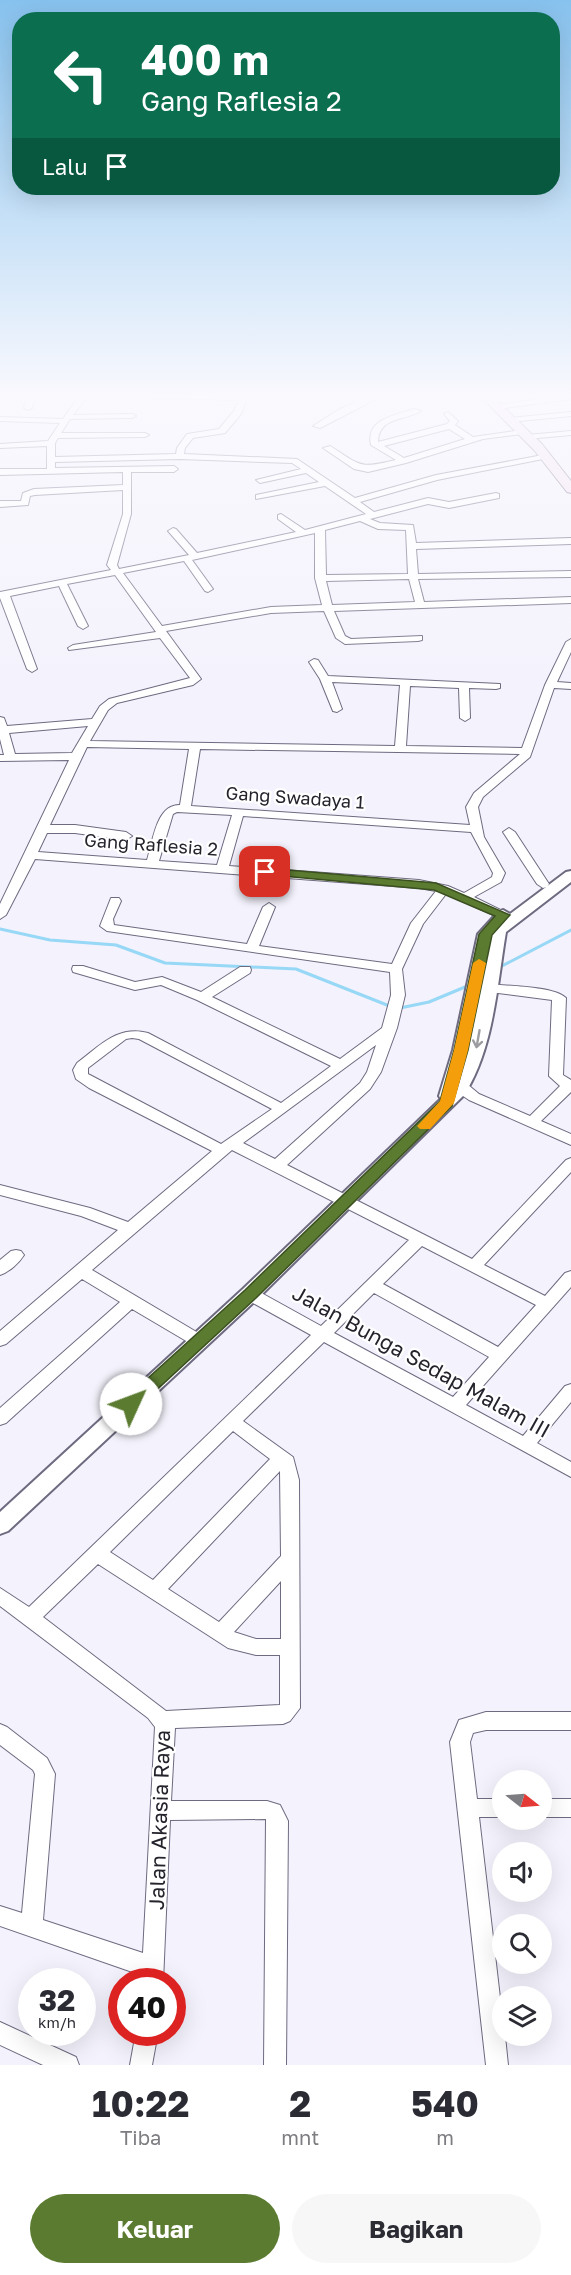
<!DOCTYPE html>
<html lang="id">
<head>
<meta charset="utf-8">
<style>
	:root { --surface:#fff; --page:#f7f7f7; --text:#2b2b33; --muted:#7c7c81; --accent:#5b7b31 }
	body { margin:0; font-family:"Golos Text",sans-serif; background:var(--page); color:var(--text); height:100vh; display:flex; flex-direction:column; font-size:22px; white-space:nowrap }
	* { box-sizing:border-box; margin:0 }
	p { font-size:20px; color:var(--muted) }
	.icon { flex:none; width:33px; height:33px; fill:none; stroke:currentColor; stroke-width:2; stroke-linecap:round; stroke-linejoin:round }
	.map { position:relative; height:2065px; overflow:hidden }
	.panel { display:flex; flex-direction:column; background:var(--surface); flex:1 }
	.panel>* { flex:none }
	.banner { position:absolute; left:12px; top:12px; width:548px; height:183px; border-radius:24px; box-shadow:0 6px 24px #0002; background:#0b6e4f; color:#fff; overflow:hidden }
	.needle { width:39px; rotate:107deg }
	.tools { position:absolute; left:492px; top:1770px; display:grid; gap:12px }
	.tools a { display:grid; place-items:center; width:60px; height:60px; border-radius:50%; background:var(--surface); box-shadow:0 6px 24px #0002; font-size:30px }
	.speed { position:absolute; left:18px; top:1968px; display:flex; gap:12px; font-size:30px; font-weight:700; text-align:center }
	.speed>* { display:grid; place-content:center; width:78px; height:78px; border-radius:50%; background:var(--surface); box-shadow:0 6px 24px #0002; line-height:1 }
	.speed small { font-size:15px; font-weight:400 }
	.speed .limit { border:9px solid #d22; background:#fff; color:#111 }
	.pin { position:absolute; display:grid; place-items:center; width:51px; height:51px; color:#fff; margin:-26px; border-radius:12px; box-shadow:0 3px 9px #0006 }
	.me { position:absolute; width:66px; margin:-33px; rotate:47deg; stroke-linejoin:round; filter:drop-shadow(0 0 4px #0008) }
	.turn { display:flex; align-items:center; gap:21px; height:126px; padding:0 30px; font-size:27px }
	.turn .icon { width:78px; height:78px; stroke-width:2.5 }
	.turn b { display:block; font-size:42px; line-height:51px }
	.then { display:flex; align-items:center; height:57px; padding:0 30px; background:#0003; gap:12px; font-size:22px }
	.eta { display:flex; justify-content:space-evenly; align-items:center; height:102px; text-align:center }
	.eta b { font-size:36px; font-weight:700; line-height:42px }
	.primary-button { display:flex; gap:12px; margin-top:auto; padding:12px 30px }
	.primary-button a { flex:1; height:69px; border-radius:36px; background:var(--accent); color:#fff; font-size:24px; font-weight:700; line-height:69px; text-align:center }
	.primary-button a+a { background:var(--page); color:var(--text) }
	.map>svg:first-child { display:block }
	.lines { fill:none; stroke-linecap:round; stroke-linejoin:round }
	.stream { stroke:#96d8f6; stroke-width:3 }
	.minor-casing { stroke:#6e6a80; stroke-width:2 }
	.tertiary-casing { stroke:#6e6a80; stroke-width:4 }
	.secondary-casing { stroke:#6e6a80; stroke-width:2 }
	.minor { fill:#fff; fill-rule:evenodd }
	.tertiary { fill:#fff; fill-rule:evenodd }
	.secondary { fill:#f4e0f3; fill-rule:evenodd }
	.oneway { stroke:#9d9ca0 }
	.route { fill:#5b7b31; stroke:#3b5020; stroke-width:1.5 }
	.slow { fill:#f59e0b }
	.labels { text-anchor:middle; stroke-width:4.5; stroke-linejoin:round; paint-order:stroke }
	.street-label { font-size:18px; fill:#25232c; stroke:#fff }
	.near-street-label { font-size:21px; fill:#25232c; stroke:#fff }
</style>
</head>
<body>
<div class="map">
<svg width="571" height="2065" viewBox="0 0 571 2065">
	<rect width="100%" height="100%" fill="#f4f2fc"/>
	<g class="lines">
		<!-- stream -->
		<g class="stream">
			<path d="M0 929 50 940 116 945 165 963 296 969 392 1007"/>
			<path d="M500 967 571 930"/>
			<path d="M400 1008 429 1002 465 987"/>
		</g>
		<defs>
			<g id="minor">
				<path d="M27 394H35L32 408 28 410 24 408Z"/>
				<path d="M70 394H253L247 399 241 414 225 433 193 438 185 448 184 454 297 459 355 498 436 475 548 454V458L437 480 360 502 374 512 428 498 449 502 496 493 499 494V498L449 508 428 504 370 519 380 523 413 525 416 543 571 538V544L416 549 418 574 571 571V577L418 579 424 602 571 597V603L334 611 345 636 351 639 422 636V640L418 641 345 644 336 638 324 611 271 613 166 631 201 679 193 685 117 703 108 710 90 741 395 746 400 685 332 682 342 709 337 712 333 711 320 679 309 662 314 659 318 660 328 676 500 684V688L496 689 469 688 470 718 465 721 460 718 459 688 410 686 406 746 522 748 545 685 566 642 571 639V652L557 682 571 683V689L554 688 530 757 483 797 478 807 484 837 505 873 501 882 474 897 519 919 513 923 509 922 446 894 423 924 402 969 405 995 397 1028 381 1072 370 1089 287 1165 472 1259 566 1160 571 1158V1172L484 1265 545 1296 565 1273 571 1271V1287L466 1405 523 1436 565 1386 571 1384V1402L537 1443 571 1462V1477L324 1342 243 1421 293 1457 299 1480 300 1708 290 1721 283 1724 175 1728 171 1801H267L280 1805 288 1821 286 2065H264L266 1819 170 1820 163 1982H141V1975L0 1926V1906L22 1913 35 1774 33 1770 0 1745V1724L7 1727 47 1758 55 1774 43 1920 143 1953 155 1727 148 1718 0 1606V1588L29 1607 311 1335 244 1298 242 1294 244 1290H256L321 1326 409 1240 232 1150 92 1270 205 1337 207 1341 205 1345 199 1347 193 1345 132 1309 6 1423 0 1425V1408L120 1302 82 1279 6 1344 0 1346V1331L118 1230 81 1216 0 1195V1185L90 1208 128 1222 212 1151 89 1088 76 1079 73 1070 77 1063C100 1046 117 1025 148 1033L281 1103 331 1066 197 1000 161 985 135 990 73 972 72 969 73 966H83L135 982 162 977 201 992 240 967H250L251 970 250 973 212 997 340 1059 382 1028 391 995 390 972 107 931 100 926 111 898H119L121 901 113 919 114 925 247 944 263 907 269 903 275 907 259 946 392 964 411 923 436 891 419 888 35 859 6 915 0 919V904L69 760 0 761V755H4L0 739V717L4 718 7 726 92 719 100 706 109 699 190 678 160 638 69 650 68 648 73 645 156 632 115 575 67 584 88 626 83 629 78 626 59 586 10 596 37 669 32 672 27 669 0 598V592L111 570 107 565 123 514V490L35 495 30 496 28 505 0 507V501H21L23 493 34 489 123 485V472L0 475V469H47V446L0 448V444L48 441 60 423 0 421V417L63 419 79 396ZM87 397 239 400 234 411 219 429 187 434 177 448 176 454 55 457V443L58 438 145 437 149 435 145 433H61L70 419 132 418 136 416 132 414 73 415ZM180 459 292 463 301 469 256 480 260 483 306 473 319 482 256 495V499L325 486 366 514 305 530 281 514 278 515V519L296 532 197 553 176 529 173 528 168 531 189 555 119 569 117 565 131 514V472H174L178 469 174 466 55 468V462ZM360 521 378 529 406 530 408 574 326 575 325 530ZM315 533V578L322 605 271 607 162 626 123 573 184 561 205 591 208 592 213 589 192 560ZM409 579 415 602 332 605 326 581ZM88 726 72 753 15 754 9 733ZM87 747 189 749 180 805C156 804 153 842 147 860L38 852 47 833H75L126 840 132 836 126 832 75 825H50ZM200 749 520 754 474 793 466 807 470 825 191 806ZM177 812 232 815 217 865 159 861 173 814ZM243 816 471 832 493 873 492 877 464 893 448 886 419 880 229 866ZM132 1038 139 1039 272 1109 221 1144 88 1074V1068L126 1039ZM376 1045 367 1072 360 1083 275 1159 243 1143ZM422 1246 536 1305 498 1347 383 1284ZM374 1293 489 1357 453 1397 334 1333ZM233 1431 270 1459 153 1580 110 1552ZM280 1471 281 1556 219 1622 168 1589ZM98 1564 228 1648 256 1655H280V1705L166 1711 43 1617ZM281 1581V1639H256L234 1632Z"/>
				<path d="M314 394H324L317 398H314Z"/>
				<path d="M374 394H386L320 428 313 426 340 409Z"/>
				<path d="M571 395V399L497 409 493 407 497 405Z"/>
				<path d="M414 409 421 411C405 421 379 416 378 442L447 424 450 421 444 414 448 412 458 421 455 425 473 437 522 430 526 432 522 434 483 439 406 463 368 472 354 469 323 448 330 446C362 466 358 469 396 460L371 445C365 419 396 415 414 409ZM449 429 465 439 404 458 384 446Z"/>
				<path d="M571 412V416L510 422 506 420 510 418Z"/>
				<path d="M571 431V435L527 439 523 437 527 435Z"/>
				<path d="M509 828 515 832 549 884 547 887 543 888 537 884 503 832Z"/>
				<path d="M487 984C505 986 554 986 566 998L563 1075 571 1080V1092L541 1121 571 1134V1145L469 1100 445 1084 452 1080 467 1084 479 1094 530 1116 560 1086 549 1076 552 1000 482 991 480 988 482 985Z"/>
				<path d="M16 1250 21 1251 24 1255C19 1263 9 1272 0 1275V1260L11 1251Z"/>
				<path d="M486 1712H571V1730H486L473 1733 470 1742 477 1799H502V1817H479L502 2015V2036H505L508 2065H486L450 1742 459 1720Z"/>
				<rect x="542" y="1799" width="29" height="18"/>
				<path d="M0 2022 76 2057 79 2065H43L0 2045Z"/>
				<path d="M136 2032H158L152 2065H130Z"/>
			</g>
			<path id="tertiary" d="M571 871V882L506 932C497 985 494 1048 464 1095L257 1299 8 1531 0 1534V1512L243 1289 441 1099 439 1096 453 1050 478 934 498 912 503 910 510 914 566 872Z"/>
			<path id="secondary" d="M478 394H490L542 444 571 481V493L567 492 534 450Z"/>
		</defs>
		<!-- minor casing -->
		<use href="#minor" class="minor-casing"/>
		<!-- tertiary casing -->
		<use href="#tertiary" class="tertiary-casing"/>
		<!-- secondary casing -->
		<use href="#secondary" class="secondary-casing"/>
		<!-- minor -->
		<use href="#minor" class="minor"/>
		<!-- tertiary -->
		<use href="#tertiary" class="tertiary"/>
		<!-- secondary -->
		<use href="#secondary" class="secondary"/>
	</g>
	<!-- one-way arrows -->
	<defs><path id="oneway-shaft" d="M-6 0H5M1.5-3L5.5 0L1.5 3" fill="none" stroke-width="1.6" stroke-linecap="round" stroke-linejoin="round" transform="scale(1.5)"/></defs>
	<use class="oneway" href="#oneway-shaft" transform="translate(478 1039) rotate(100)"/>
	<!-- sky -->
	<linearGradient id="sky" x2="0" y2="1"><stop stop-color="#87c2ee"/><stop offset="0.58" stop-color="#faf9fe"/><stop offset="1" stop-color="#faf9fe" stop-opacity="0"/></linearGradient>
	<rect width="571" height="684" fill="url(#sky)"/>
	<!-- route -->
	<path class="route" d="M265 868 436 883 510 915 492 935 468 1050 452 1106 256 1298 137 1408 131 1410 125 1408 123 1404 125 1399 245 1290 440 1101 454 1050 479 934 495 916 434 890 261 874V869Z"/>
	<!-- slow -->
	<path class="slow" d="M479 959 486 963 468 1050 454 1103 430 1129H420L417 1126 420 1123 440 1101 454 1050 473 963Z"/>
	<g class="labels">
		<!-- street labels -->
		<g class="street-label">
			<text transform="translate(295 798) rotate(4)" y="6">Gang Swadaya 1</text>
			<text transform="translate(151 845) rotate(4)" y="6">Gang Raflesia 2</text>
		</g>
		<!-- near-street labels -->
		<g class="near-street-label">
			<text transform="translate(421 1362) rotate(29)" y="7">Jalan Bunga Sedap Malam III</text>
			<text transform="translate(160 1820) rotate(-88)" y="7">Jalan Akasia Raya</text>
		</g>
	</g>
</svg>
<div class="tools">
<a><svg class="needle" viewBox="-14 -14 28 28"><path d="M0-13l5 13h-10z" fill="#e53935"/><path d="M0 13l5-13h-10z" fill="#7c7c81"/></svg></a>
<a><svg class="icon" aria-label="sound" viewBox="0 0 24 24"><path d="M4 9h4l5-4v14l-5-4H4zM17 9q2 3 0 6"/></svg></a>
<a><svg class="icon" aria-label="search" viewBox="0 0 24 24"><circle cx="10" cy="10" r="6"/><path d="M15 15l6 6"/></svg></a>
<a><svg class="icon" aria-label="layers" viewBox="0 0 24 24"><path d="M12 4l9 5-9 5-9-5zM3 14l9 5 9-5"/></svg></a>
</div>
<div class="speed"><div>32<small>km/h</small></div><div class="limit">40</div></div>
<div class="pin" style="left:265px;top:872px;background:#d93025"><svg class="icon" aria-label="arrive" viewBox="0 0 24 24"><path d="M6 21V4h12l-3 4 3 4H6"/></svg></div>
<svg class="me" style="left:131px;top:1404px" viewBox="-20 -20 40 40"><circle r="19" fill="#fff"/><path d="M0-13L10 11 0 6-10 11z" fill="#5b7b31"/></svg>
<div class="banner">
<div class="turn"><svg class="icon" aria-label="left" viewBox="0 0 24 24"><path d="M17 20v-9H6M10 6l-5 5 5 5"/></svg><div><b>400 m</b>Gang Raflesia 2</div></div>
<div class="then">Lalu<svg class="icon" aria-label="arrive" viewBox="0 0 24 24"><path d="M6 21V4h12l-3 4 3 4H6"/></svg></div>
</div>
</div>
<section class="panel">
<div class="eta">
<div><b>10:22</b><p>Tiba</p></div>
<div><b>2</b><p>mnt</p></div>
<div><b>540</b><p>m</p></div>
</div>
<div class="primary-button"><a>Keluar</a><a>Bagikan</a></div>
</section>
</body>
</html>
